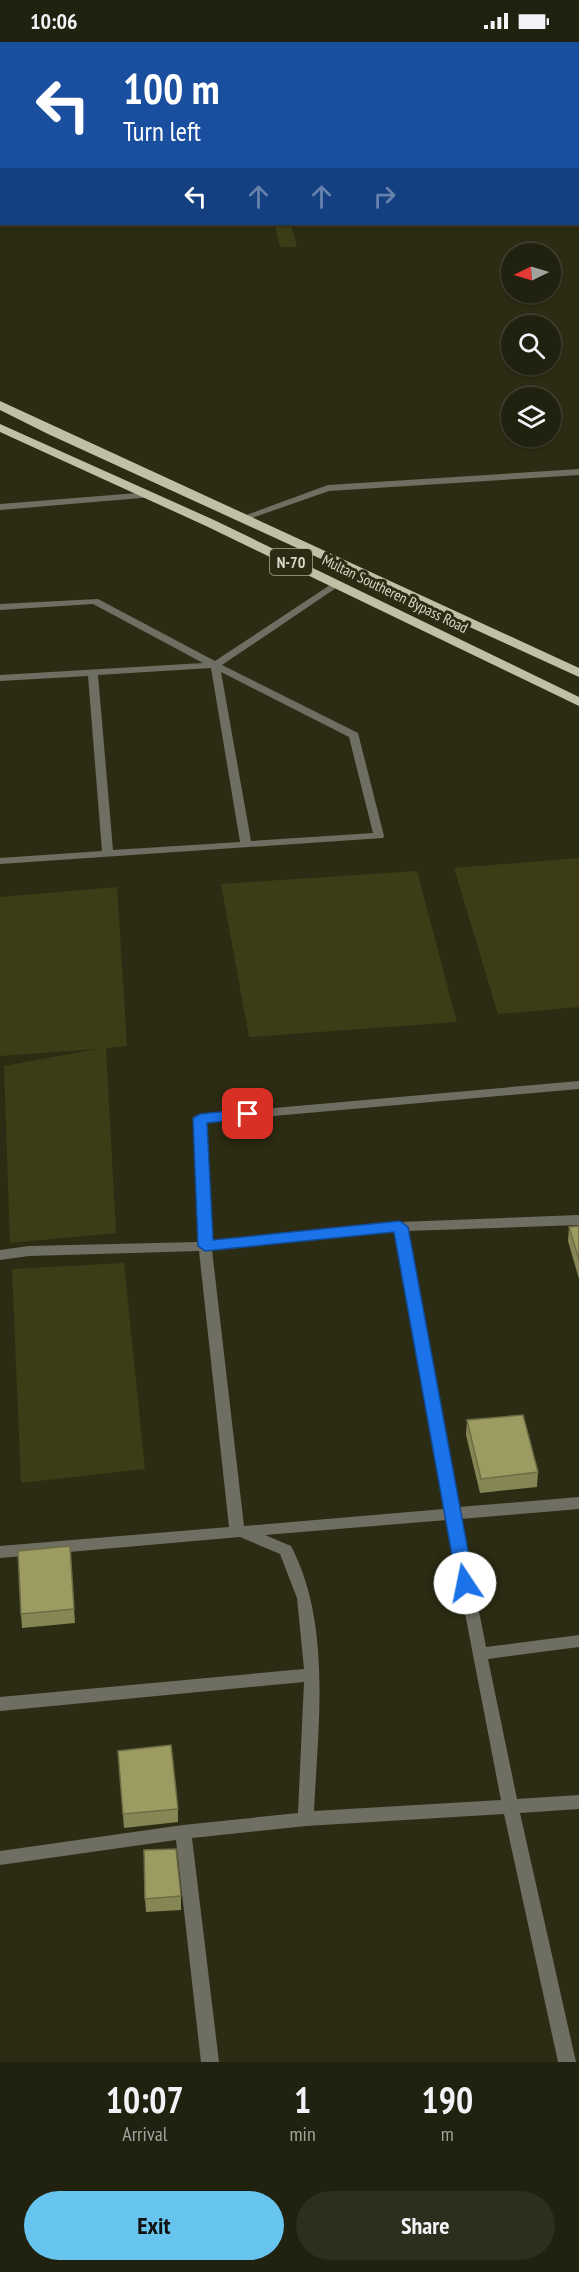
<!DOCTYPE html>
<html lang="en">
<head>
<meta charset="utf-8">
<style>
	:root { --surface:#21210f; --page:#2d2e1d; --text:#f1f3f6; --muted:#a2a39e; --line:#3e3e2f; --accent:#66c4ef }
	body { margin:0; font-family:"PT Sans Narrow",sans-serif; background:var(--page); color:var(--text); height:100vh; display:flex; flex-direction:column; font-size:22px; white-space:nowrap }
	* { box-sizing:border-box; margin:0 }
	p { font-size:20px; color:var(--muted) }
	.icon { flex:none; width:33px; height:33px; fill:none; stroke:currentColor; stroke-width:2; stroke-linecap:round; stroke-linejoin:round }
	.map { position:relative; height:2020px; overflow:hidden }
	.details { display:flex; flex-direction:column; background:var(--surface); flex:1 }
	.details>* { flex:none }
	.banner { position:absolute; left:0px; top:0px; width:579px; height:183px; box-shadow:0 2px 4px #0004,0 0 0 2px var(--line); background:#1a4fa0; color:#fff; overflow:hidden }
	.needle { width:39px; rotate:265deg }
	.buttons { position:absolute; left:501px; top:201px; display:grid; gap:12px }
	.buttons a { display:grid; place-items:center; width:60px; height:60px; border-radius:50%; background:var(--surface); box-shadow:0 2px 4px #0004,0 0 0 2px var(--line); font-size:30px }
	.pin { position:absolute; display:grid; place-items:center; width:51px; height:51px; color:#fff; margin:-26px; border-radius:12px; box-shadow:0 3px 9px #0006 }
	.me { position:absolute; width:66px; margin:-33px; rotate:349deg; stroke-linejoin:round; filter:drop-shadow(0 0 4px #0008) }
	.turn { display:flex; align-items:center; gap:21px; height:126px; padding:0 24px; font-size:27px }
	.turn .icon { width:78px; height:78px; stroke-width:2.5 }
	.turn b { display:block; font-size:42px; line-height:51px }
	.lanes { display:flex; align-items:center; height:57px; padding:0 24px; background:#0003; justify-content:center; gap:30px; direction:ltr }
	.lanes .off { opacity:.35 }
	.eta { display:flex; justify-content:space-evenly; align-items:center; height:102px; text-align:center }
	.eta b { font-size:36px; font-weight:600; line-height:42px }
	.button { display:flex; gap:12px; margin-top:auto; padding:12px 24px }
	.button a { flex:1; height:69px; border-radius:36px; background:var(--accent); color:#111; font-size:24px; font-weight:600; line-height:69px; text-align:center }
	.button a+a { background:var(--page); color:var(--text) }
	.status { display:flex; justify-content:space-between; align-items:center; height:42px; padding:0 30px; background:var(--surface); direction:ltr }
	.status svg { height:16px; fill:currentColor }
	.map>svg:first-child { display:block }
	.green { fill:#3c3c17 }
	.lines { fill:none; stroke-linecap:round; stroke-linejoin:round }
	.service { fill:#6e6e63; fill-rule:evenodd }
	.minor { fill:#6e6e63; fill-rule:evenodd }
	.trunk { fill:#c0c0a6; fill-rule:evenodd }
	.wall { fill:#868654 }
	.building { fill:#9c9c62; stroke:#6d6d45; stroke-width:1.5 }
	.route { fill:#1a73e8; stroke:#114b97; stroke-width:1.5 }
	.labels { text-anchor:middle; stroke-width:6; stroke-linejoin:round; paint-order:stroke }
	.far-street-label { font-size:15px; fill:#d9d9cb; stroke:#2c2c14 }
	.shield { fill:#2c2c14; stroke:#a5a594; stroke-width:1.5 }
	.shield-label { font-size:16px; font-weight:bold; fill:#d9d9cb }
</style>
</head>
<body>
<div class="status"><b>10:06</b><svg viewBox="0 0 49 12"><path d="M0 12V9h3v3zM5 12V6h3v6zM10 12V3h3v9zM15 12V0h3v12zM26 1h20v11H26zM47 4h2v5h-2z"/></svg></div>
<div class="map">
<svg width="579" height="2020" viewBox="0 0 579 2020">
	<rect width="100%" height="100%" fill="#2c2c14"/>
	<!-- green -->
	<g class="green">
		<path d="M275 182H291L297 205H280Z"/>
		<path d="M579 816V965L498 972 454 826Z"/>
		<path d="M417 829 457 980 249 995 221 842Z"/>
		<path d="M117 845 127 1004 106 1006 116 1191 10 1201 4 1024 97 1007 0 1014V855Z"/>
		<path d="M124 1221 145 1427 21 1441 12 1227Z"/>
	</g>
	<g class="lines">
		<!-- service -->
		<path class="service" d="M579 427V433L329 449 246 478H240L238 476 328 443Z"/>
		<!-- minor -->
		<g class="minor">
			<rect x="578" y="123" width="1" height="4"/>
			<rect x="0" y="146" width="2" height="4"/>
			<path d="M150 450 153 451V455L0 468V462Z"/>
			<path d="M336 539 339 540V544L222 623 358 691 384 794 383 796 0 822V816L102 809 88 634 0 639V633L203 621 93 562 0 568V562L98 557 215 619ZM211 626 240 800 113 808 98 633ZM221 630 349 695 373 791 251 799Z"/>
			<path d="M579 1039V1047L206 1080 211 1199 400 1180 579 1173V1183L407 1189 459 1465 579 1455V1467L461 1477 486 1605 579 1593V1605L488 1617 517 1757 579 1753V1767L520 1771 576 2020H558L504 1772 306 1784 192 1796 219 2020H201L176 1798 0 1823V1809L183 1783 298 1771 304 1640 0 1669V1655L304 1627 297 1556 280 1512 240 1495 0 1516V1504L229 1485 199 1209 29 1214 0 1218V1208L29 1204 198 1200 194 1076 196 1073ZM394 1190 444 1467 244 1484 212 1208ZM447 1478 501 1758 314 1769C318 1684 332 1583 291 1504L265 1493Z"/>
		</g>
		<!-- trunk -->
		<g class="trunk">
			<path d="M0 359 579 626V635L48 392 0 368Z"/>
			<path d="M0 382 214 478 579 655V664L206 484 0 390Z"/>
		</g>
	</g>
	<!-- wall -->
	<g class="wall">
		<path d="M579 1184V1237L568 1199 569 1185Z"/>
		<path d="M467 1378 538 1430 537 1445 480 1451 466 1393Z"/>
		<path d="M70 1504 75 1581 22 1586 21 1572Z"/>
		<path d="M118 1709 178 1767V1780L124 1786Z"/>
		<path d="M181 1854V1868L146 1870 145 1857Z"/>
	</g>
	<!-- building -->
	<g class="building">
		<path d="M579 1184V1218L569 1185Z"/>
		<path d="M523 1373 538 1430 481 1437 467 1378Z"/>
		<path d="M70 1504 74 1567 21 1572 18 1509Z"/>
		<path d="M171 1703 178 1767 123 1772 118 1709Z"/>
		<path d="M176 1807 181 1854 145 1857 144 1808Z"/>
	</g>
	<!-- route -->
	<path class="route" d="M248 1067 255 1072 252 1076 207 1081 213 1198 400 1179 408 1185 474 1541 471 1546 465 1548 459 1546 457 1541 394 1190 205 1209 198 1204 193 1076 200 1072Z"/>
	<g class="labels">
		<!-- far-street labels -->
		<g class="far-street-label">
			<text transform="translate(395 552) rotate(26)" y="5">Multan Southeren Bypass Road</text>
		</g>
		<!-- shield labels -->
		<rect class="shield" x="270" y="507" width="42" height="26" rx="4.5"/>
		<g class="shield-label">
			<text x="291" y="526">N-70</text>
		</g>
	</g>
</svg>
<div class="buttons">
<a><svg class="needle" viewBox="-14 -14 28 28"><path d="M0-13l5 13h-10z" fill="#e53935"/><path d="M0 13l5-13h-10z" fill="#a2a39e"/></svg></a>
<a><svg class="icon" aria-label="search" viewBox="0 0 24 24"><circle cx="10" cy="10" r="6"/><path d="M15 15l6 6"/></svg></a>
<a><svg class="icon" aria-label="layers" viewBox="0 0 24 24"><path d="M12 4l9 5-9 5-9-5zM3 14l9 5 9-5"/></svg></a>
</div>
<div class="pin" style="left:248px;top:1072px;background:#d93025"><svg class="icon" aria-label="arrive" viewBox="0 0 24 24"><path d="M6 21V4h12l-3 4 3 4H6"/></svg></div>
<svg class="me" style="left:465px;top:1541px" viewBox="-20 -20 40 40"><circle r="19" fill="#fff"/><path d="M0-13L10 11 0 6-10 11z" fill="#1a73e8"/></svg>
<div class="banner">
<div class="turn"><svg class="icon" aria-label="left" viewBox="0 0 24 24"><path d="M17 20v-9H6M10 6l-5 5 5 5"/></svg><div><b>100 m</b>Turn left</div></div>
<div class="lanes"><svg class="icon" aria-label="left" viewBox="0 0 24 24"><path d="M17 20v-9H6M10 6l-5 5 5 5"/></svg><svg class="icon off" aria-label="ahead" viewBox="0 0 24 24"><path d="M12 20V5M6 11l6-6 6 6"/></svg><svg class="icon off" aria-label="ahead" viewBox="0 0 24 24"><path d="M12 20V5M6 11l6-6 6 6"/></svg><svg class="icon off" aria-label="right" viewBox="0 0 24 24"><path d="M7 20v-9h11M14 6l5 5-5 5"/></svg></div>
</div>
</div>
<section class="details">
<div class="eta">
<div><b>10:07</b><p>Arrival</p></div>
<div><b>1</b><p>min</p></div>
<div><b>190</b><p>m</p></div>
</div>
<div class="button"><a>Exit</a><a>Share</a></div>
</section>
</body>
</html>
